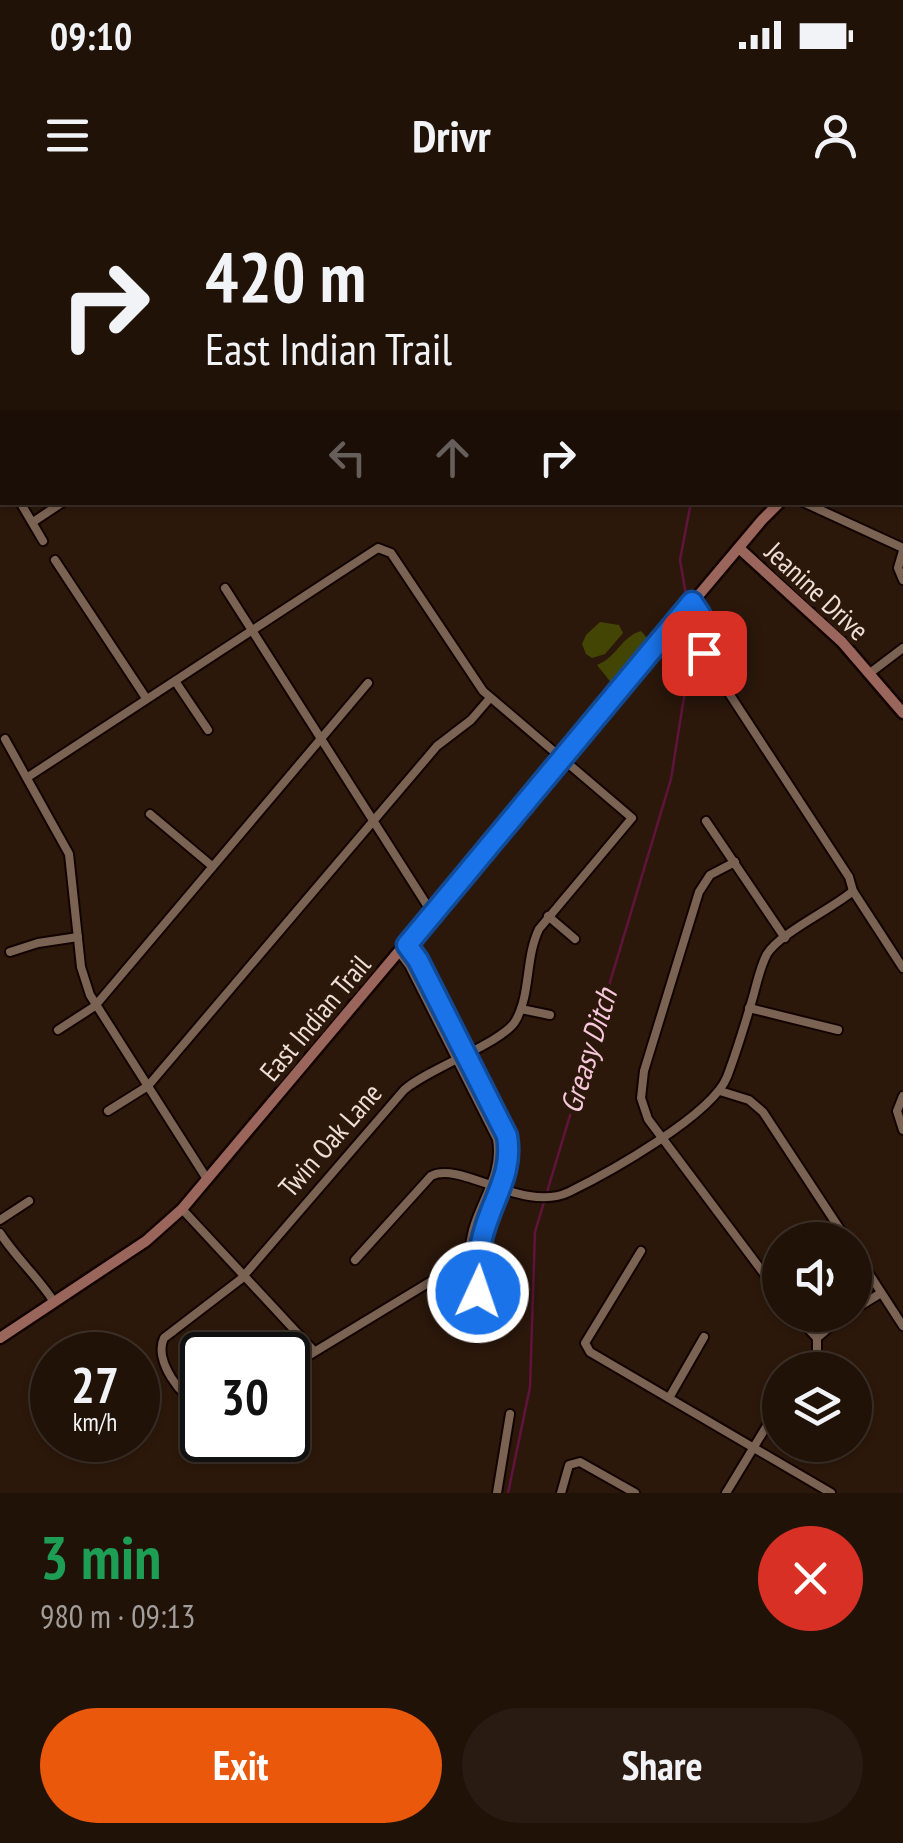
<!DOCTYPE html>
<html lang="en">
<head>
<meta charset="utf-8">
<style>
	:root { --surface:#211208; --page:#291b12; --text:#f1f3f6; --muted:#a29e9c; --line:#3e3229; --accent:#ea580c }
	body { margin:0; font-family:"PT Sans Narrow",sans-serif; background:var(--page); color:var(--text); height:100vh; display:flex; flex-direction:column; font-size:38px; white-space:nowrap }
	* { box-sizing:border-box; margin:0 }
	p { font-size:32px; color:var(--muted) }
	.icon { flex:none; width:55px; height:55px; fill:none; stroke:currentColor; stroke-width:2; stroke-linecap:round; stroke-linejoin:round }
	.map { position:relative; height:1293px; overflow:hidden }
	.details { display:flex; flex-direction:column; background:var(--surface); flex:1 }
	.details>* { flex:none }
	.top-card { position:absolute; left:0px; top:0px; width:905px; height:305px; box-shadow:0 2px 8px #0004,0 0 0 2px var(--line); background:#211208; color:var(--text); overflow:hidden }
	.fabs { position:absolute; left:762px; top:1022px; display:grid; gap:20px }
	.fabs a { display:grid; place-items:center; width:110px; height:110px; border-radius:50%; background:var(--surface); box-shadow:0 2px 8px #0004,0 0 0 2px var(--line); font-size:50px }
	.speed { position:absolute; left:30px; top:1132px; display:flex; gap:20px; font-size:50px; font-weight:700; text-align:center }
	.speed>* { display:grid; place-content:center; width:130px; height:130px; border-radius:50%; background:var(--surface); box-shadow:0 2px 8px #0004,0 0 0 2px var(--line); line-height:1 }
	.speed small { font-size:25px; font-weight:400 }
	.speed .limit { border:5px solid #111; border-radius:15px; background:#fff; color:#111 }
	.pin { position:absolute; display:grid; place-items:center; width:85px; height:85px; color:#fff; margin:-42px; border-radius:20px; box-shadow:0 5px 15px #0006 }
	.me { position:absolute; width:110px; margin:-55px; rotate:3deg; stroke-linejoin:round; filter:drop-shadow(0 0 8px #0008) }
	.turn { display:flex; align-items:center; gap:35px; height:210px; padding:0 40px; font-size:45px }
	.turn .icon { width:130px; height:130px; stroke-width:2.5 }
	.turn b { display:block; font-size:70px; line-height:85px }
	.lanes { display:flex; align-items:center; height:95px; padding:0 40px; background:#0003; justify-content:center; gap:50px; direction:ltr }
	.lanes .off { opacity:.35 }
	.round { display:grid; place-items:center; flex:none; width:105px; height:105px; border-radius:52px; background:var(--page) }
	.headline { display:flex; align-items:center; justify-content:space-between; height:170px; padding:0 40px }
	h1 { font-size:60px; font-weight:700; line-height:75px; color:#1e9e55 }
	.button { display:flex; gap:20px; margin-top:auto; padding:20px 40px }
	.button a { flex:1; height:115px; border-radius:60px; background:var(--accent); color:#fff; font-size:40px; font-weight:700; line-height:115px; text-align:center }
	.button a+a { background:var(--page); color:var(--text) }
	.status { display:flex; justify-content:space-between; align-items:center; height:70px; padding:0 50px; background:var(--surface); direction:ltr }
	.status svg { height:28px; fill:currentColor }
	header { display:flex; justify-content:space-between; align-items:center; height:130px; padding:0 40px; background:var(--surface); font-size:45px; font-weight:700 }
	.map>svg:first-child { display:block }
	.green { fill:#434504 }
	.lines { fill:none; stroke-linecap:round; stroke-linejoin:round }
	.stream { stroke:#60143d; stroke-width:2.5 }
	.street-casing { stroke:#130300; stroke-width:12 }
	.secondary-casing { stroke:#130300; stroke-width:15 }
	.street { stroke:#7b6354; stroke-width:8 }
	.secondary { stroke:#9a665b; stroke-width:10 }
	.route-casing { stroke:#114b97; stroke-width:25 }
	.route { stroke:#1a73e8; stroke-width:18 }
	.labels { text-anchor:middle; stroke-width:10; stroke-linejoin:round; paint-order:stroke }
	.street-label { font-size:28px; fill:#eedfd7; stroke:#2c180b }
	.water-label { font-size:30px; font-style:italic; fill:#f7c8db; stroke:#2c180b }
</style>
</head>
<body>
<div class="status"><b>09:10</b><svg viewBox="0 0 49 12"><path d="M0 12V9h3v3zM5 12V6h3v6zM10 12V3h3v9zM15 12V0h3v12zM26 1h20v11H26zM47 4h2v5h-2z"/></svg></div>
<header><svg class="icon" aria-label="menu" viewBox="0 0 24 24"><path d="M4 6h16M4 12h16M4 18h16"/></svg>Drivr<svg class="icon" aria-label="person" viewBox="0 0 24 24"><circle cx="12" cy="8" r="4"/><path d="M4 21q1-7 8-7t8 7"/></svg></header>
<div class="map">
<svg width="903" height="1293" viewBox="0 0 903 1293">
	<rect width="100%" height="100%" fill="#2c180b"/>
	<!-- green -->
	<g class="green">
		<path d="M600 422 619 425 623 433 605 454 592 458 586 454 582 444 586 435Z"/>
		<path d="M641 431 647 438 646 449 613 485 597 465C616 458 622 436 641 431Z"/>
	</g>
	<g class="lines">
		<!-- stream -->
		<g class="stream">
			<path d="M687 401 680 360 691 302"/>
			<path d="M508 1293 530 1187 535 1032 671 579 694 434 690 414"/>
		</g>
		<defs>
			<g id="street">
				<path d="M29 0 30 2"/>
				<path d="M276 0 278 2"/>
				<path d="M463 0 465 2"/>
				<path d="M496 0 498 2"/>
				<path d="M438 2 442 0"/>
				<path d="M0 125 2 130"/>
				<path d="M902 229H903"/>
				<path d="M0 272 2 276"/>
				<path d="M20 302 43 341"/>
				<path d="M803 302 903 348"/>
				<path d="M33 322 63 302"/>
				<path d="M903 351 898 368 903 380"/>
				<path d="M55 360 146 498"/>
				<path d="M225 388 432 713"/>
				<path d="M692 402C706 417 699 440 706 458L849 677 853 691 903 768"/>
				<path d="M870 473 903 448"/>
				<path d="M175 481 208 530"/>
				<path d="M5 539 69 654 81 767 90 795 207 979"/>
				<path d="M28 577 378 348 391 353 483 491 632 618 539 729C525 758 531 793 516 820 505 842 429 868 404 890L241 1079 164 1138C153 1160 182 1199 202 1207"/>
				<path d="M150 614 212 666"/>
				<path d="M706 621 785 738"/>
				<path d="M735 662 710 675 699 692 644 871 641 898 648 919 780 1095"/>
				<path d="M548 716 575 739"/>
				<path d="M10 752 38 743 78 737"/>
				<path d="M400 753 409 765 497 939C503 974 482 998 473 1030 467 1054 467 1077 469 1101L473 1105 479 1100C477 1076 477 1052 485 1028 495 995 514 972 507 936L418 759 407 745"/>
				<path d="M749 808 838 830"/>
				<path d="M521 809 550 815"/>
				<path d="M58 830 95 806 368 483"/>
				<path d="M720 891 749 900 763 912 847 1040"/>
				<path d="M903 896 897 911 903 930"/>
				<path d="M108 911 148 886 437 546 471 520 490 498"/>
				<path d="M182 1009 314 1151"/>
				<path d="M0 1020 29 1001"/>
				<path d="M0 1033C16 1058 38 1077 54 1102"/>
				<path d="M641 1051 585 1143 590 1152 831 1293"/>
				<path d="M855 1052 903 1126"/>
				<path d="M355 1060 431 976C460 960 524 1014 569 992 608 973 712 915 727 877 737 851 745 824 753 797 757 783 760 767 767 754 780 733 832 709 853 691"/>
				<path d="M855 1109 881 1093"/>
				<path d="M795 1115 817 1138"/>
				<path d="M288 1168 471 1057"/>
				<path d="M811 1170 817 1156V1138L844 1115"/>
				<path d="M669 1198 704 1137"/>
				<path d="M497 1293 510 1214"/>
				<path d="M561 1293 569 1265 580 1262 635 1293"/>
				<path d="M726 1293 780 1204"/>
			</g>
			<g id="secondary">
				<path d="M664 0 669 2"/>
				<path d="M693 0 698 2"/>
				<path d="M902 92H903"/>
				<path d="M902 106 903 107"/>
				<path d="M902 150 903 149"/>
				<path d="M739 348 842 442 903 513"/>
				<path d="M0 1138 146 1041 182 1009 762 320 780 302"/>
			</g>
		</defs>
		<!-- street casing -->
		<use href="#street" class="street-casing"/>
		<!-- secondary casing -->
		<use href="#secondary" class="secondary-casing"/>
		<!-- street -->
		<use href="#street" class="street"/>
		<!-- secondary -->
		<use href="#secondary" class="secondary"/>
	</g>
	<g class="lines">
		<defs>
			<path id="route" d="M478 1092C478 1070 478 1049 485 1028 495 995 513 972 507 936L418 760 407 745 692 402 700 414 704 453"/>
		</defs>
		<!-- route casing -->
		<use href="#route" class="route-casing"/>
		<!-- route -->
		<use href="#route" class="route"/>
	</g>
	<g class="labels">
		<!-- street labels -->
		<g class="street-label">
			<text transform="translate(817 391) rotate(43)" y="10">Jeanine Drive</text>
			<text transform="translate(315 818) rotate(-50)" y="10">East Indian Trail</text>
			<text transform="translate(330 940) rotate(-49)" y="10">Twin Oak Lane</text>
		</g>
		<!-- water labels -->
		<g class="water-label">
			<text transform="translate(589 851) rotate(-73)" y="10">Greasy Ditch</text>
		</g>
	</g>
</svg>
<div class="fabs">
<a><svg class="icon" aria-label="sound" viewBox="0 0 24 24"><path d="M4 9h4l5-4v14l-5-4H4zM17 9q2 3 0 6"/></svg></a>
<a><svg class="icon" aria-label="layers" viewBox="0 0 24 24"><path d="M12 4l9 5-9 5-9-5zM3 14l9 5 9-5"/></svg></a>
</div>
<div class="speed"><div>27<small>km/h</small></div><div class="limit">30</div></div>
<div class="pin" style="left:704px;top:453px;background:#d93025"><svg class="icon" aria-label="arrive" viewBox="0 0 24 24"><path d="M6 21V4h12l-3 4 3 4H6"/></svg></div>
<svg class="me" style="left:478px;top:1092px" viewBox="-20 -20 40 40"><circle r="17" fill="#1a73e8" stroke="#fff" stroke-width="3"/><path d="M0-11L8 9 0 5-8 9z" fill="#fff"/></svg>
<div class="top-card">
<div class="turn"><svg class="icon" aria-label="right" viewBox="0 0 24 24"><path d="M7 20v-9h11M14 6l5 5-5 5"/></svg><div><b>420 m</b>East Indian Trail</div></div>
<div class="lanes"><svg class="icon off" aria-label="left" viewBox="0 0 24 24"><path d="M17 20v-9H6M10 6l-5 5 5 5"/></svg><svg class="icon off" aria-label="ahead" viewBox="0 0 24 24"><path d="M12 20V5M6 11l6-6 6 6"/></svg><svg class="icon" aria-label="right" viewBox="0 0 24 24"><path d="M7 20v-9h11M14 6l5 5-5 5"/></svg></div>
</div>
</div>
<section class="details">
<div class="headline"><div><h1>3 min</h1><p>980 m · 09:13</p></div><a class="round" style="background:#d93025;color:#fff"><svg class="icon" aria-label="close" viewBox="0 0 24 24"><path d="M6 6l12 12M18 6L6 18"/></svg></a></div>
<div class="button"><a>Exit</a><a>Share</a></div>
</section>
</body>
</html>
